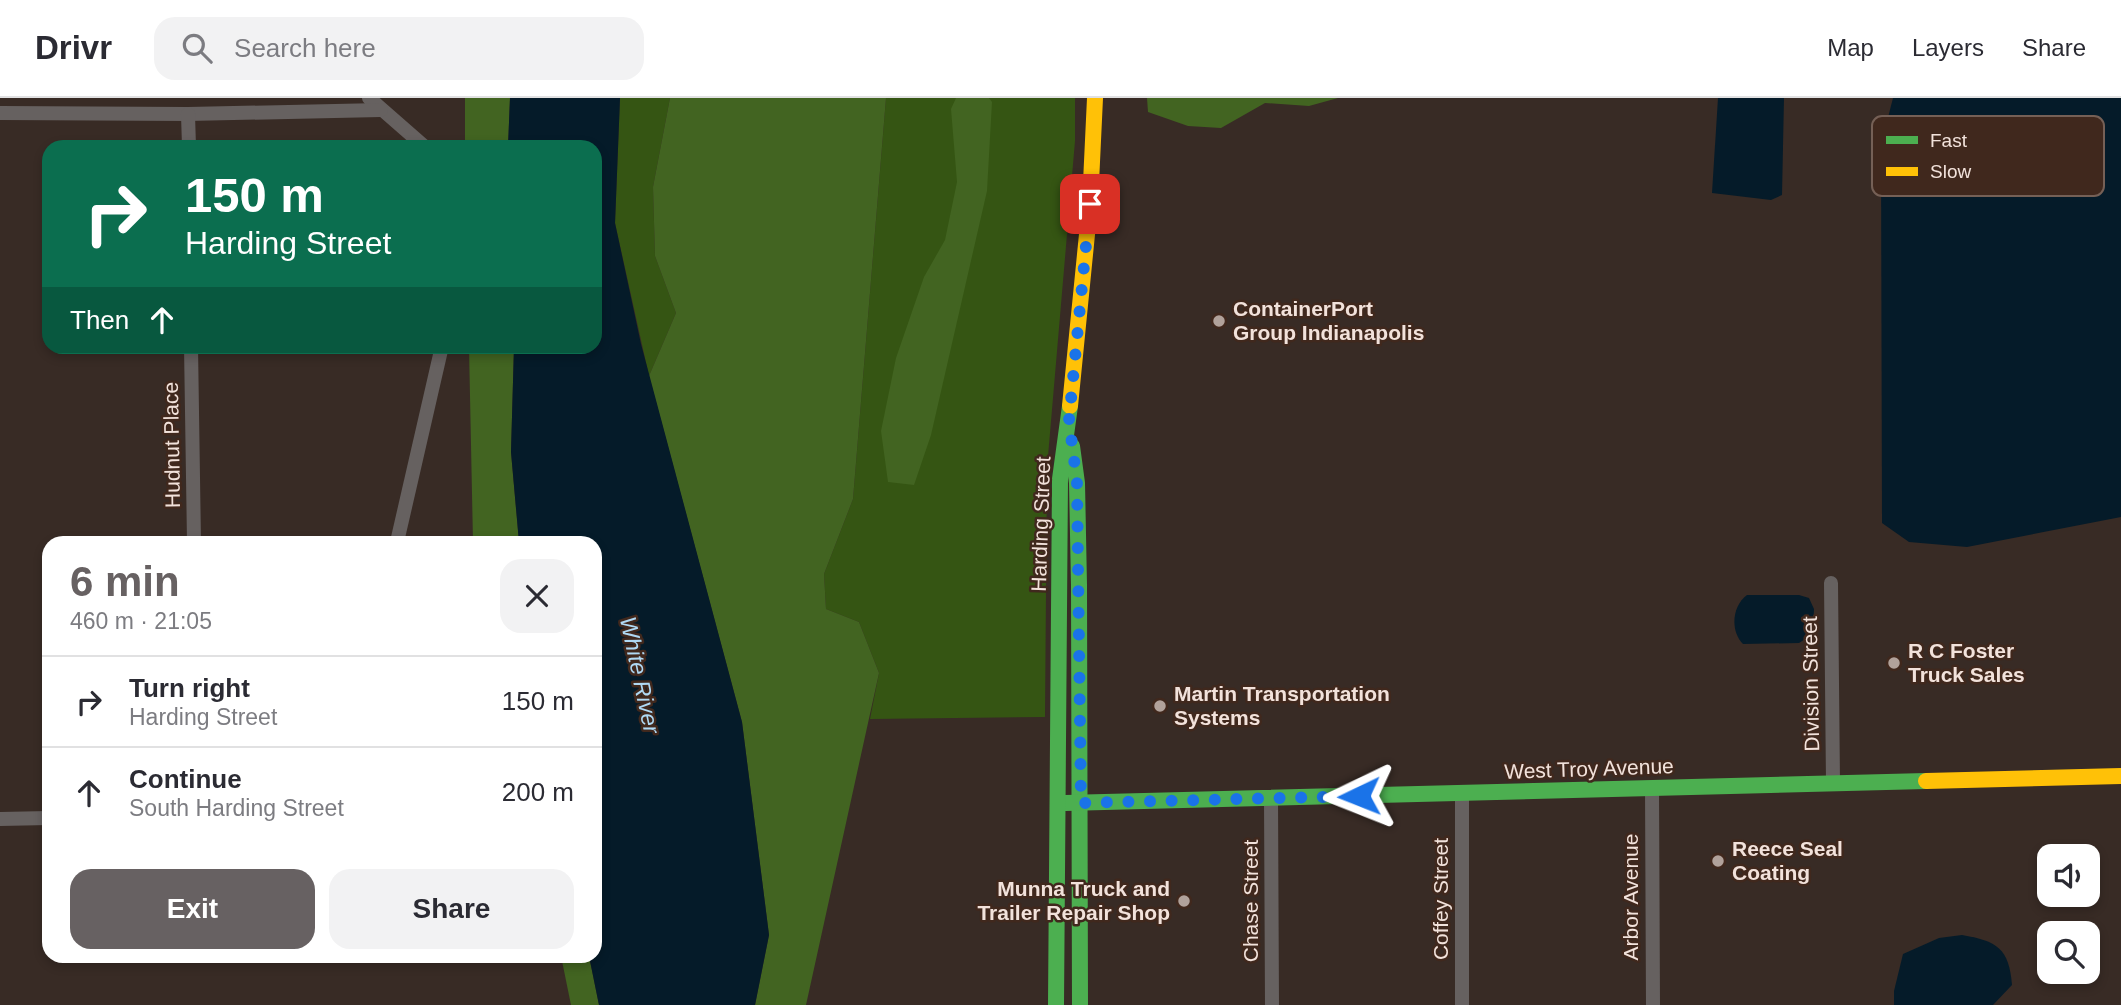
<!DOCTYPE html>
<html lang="en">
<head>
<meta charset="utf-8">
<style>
	:root { --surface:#fff; --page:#f2f2f3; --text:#2b2b33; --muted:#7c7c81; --line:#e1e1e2; --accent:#676162 }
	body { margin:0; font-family:Helvetica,sans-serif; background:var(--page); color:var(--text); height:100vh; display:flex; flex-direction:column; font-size:26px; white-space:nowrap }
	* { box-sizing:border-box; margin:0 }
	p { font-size:23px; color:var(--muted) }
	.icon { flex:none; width:38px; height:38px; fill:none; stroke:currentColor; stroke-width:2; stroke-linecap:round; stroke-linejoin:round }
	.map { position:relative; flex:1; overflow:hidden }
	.details { position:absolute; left:42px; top:438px; width:560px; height:427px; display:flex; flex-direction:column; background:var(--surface); border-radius:21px; box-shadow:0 4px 10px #0003 }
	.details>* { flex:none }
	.guide { position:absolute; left:42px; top:42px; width:560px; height:214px; border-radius:21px; box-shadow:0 4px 10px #0003; background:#0b6e4f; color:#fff; overflow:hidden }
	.tools { position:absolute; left:2037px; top:746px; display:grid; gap:14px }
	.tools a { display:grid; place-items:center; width:63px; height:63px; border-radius:14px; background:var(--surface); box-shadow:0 4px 10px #0003; font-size:35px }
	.pin { position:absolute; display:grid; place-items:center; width:60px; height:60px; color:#fff; margin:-30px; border-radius:14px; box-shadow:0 4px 10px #0006 }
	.me { position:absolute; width:77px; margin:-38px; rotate:268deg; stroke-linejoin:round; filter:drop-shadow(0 0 5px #0008) }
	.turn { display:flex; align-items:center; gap:24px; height:147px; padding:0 28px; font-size:32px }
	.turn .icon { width:91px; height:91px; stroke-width:2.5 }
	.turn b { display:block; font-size:49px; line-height:60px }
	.then { display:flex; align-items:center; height:66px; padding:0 28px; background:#0003; gap:14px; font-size:26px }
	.round { display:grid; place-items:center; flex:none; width:74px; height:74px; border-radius:21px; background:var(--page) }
	.summary { display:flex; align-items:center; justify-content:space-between; height:119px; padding:0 28px }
	h1 { font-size:42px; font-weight:800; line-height:52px; color:var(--accent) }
	.action { display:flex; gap:14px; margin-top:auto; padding:14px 28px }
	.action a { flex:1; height:80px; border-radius:21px; background:var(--accent); color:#fff; font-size:28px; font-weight:800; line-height:80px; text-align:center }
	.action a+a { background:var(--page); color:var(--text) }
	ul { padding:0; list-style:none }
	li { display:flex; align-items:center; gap:21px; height:91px; padding:0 28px; border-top:2px solid var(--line) }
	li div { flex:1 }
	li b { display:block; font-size:26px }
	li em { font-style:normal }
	header { display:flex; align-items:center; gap:42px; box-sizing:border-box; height:98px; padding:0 35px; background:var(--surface); border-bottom:2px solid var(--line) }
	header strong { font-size:33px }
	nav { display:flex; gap:38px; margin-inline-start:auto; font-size:24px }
	.search { width:490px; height:63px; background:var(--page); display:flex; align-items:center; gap:18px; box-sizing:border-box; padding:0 24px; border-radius:21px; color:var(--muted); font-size:26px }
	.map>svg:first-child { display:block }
	.green { fill:#355513 }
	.forest { fill:#426421 }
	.water { fill:#051b29 }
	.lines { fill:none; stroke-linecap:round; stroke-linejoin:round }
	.street { stroke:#666160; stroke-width:14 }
	.fast { stroke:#4caf50; stroke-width:16 }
	.slow { stroke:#ffc107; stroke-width:16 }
	.route { stroke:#1a73e8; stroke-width:12; stroke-dasharray:0 21.6 }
	.poi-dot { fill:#b1a29b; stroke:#40281d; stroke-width:2.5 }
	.labels { text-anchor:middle; stroke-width:5; stroke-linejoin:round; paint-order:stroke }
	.poi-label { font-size:21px; font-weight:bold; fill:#f2e2db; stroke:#40281d; text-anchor:start }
	.street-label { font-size:21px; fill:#f2e2db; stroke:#40281d }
	.water-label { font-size:23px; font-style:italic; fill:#afd9f4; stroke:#40281d }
	.key { fill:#40281d; stroke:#756056; stroke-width:2 }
	.key-label { font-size:19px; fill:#f2e2db }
</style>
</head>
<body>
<header>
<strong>Drivr</strong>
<div class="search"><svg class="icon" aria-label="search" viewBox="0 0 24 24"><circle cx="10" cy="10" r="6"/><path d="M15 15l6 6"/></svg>Search here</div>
<nav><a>Map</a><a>Layers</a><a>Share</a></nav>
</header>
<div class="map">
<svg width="2121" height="907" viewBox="0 0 2121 907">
	<rect width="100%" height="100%" fill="#382b25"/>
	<!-- green -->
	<g class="green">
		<path d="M620 0H670L653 89 655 158 676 215 649 278 615 125Z"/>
		<path d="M886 0H1075V43L1047 370 1045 619 870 621 879 575 859 524 826 511 824 476 853 401Z"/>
	</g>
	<!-- forest -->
	<g class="forest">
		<path d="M465 0H510L508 49H465Z"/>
		<path d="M670 0H886L853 401 824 476 826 511 859 524 879 575 806 907H755L769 837 742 624 649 278 676 215 655 158 653 89Z"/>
		<path d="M956 0H989L992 4 987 93 931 337 914 387 888 384 881 333 896 260 924 179 945 142 957 84 951 11Z"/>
		<path d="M1147 0H1338L1309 8 1265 5 1221 30 1188 28 1148 14Z"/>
		<path d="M469 249H514L511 354 519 444H473Z"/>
		<path d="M561 858H589L599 907H571Z"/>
	</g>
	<!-- water -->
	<g class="water">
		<path d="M510 0H620L615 125 641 246 742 624 769 837 755 907H599L589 858H595V444H519L511 354 514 249 595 248V49H508Z"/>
		<path d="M1718 0H1784L1782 97 1771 102 1712 95Z"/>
		<path d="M1893 0H2121V419L1967 449 1909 444 1882 425 1881 47Z"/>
		<path d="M1747 497H1799L1809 500 1814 511 1813 536 1799 545 1743 546C1730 533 1732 508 1747 497Z"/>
		<path d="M1962 837C1997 843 2009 850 2012 887L1993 907H1894V893L1903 856 1939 840Z"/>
	</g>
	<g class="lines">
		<!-- street -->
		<g class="street">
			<path d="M369 0 425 49"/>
			<path d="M0 15 188 16 381 12"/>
			<path d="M188 16 189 49"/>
			<path d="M191 248 194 444"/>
			<path d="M397 444 442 248"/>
			<path d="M1831 485 1833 685"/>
			<path d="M1652 690 1653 907"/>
			<path d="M1271 700 1272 907"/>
			<path d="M0 721 49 720"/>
			<path d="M1462 907V695"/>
		</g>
		<!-- fast -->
		<g class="fast">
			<path d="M1072 348 1077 385 1079 487 1080 907"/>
			<path d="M1065 705 1926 683"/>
			<path d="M1056 907 1060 381 1070 308"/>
		</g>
		<!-- slow -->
		<g class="slow">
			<path d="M1070 308 1090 106 1095 0"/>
			<path d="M1926 683 2121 678"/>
		</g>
	</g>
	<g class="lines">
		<!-- route -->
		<path class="route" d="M1090 106 1069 322 1077 385 1081 705 1359 698"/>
	</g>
	<!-- markers -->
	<g class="poi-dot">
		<circle cx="1219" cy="223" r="7"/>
		<circle cx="1894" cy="565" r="7"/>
		<circle cx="1160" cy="608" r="7"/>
		<circle cx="1718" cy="763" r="7"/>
		<circle cx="1184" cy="803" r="7"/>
	</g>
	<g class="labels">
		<!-- poi labels -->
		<g class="poi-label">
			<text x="1233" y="218">ContainerPort<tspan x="1233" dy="24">Group Indianapolis</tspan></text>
			<text x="1908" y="560">R C Foster<tspan x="1908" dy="24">Truck Sales</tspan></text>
			<text x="1174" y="603">Martin Transportation<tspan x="1174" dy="24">Systems</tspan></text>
			<text x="1732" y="758">Reece Seal<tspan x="1732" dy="24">Coating</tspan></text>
			<text x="1170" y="798" text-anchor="end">Munna Truck and<tspan x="1170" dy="24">Trailer Repair Shop</tspan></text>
		</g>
		<!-- street labels -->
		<g class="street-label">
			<text transform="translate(172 347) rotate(-91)" y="7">Hudnut Place</text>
			<text transform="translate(1041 426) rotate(-88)" y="7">Harding Street</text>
			<text transform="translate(1811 586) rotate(-91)" y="7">Division Street</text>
			<text transform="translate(1589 671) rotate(-2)" y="7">West Troy Avenue</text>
			<text transform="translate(1631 799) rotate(-90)" y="7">Arbor Avenue</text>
			<text transform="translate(1441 801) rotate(-90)" y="7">Coffey Street</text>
			<text transform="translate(1251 803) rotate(-90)" y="7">Chase Street</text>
		</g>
		<!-- water labels -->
		<g class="water-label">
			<text transform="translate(640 577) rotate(78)" y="8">White River</text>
		</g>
	</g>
	<!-- legend -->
	<rect x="1872" y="18" width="232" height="80" rx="10" class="key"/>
	<rect x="1886" y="38" width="32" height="8" fill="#4caf50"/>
	<rect x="1886" y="69" width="32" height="9" fill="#ffc107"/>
	<g class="key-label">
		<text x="1930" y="49">Fast</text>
		<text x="1930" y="80">Slow</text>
	</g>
</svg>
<div class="tools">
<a><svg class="icon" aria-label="sound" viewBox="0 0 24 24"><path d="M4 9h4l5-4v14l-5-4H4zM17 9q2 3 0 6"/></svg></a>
<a><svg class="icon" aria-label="search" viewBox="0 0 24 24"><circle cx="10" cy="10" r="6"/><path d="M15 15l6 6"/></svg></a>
</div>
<div class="pin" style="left:1090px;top:106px;background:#d93025"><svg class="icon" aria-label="arrive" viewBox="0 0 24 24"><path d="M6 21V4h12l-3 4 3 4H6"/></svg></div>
<svg class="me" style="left:1359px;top:698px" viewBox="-20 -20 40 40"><path d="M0-17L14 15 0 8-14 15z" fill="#1a73e8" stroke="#fff" stroke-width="4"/></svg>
<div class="guide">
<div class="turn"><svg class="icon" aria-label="right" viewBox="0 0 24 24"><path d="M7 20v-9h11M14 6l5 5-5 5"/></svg><div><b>150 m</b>Harding Street</div></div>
<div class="then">Then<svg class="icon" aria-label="ahead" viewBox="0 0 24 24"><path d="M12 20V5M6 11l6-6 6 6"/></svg></div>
</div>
<section class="details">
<div class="summary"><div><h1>6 min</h1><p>460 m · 21:05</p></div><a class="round"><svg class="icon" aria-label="close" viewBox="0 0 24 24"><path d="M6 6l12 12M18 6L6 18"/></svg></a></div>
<ul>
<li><svg class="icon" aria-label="right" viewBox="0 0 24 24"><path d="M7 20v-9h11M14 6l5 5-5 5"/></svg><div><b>Turn right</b><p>Harding Street</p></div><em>150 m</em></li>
<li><svg class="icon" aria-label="ahead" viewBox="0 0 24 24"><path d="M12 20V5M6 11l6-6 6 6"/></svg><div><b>Continue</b><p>South Harding Street</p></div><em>200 m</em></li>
</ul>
<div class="action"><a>Exit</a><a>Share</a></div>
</section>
</div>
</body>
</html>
